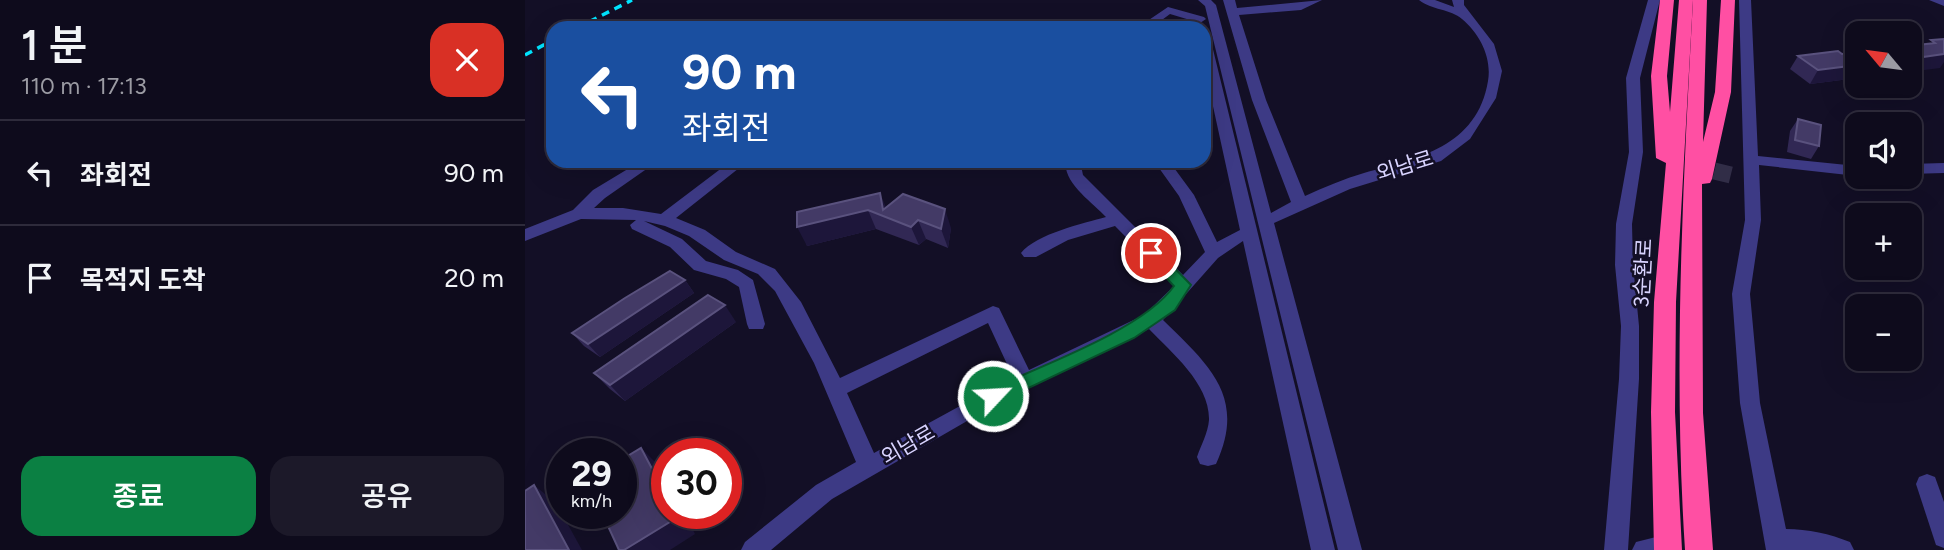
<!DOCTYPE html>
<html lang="ko">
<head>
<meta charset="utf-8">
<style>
	:root { --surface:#0e0b1c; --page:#1c1929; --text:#f1f3f6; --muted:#9b9ba3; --line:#2e2b3b; --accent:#0b8043 }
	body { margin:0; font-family:Figtree,"Noto Sans KR",sans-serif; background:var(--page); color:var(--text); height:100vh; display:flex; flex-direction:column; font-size:26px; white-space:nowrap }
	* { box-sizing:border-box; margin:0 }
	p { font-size:23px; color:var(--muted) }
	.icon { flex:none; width:38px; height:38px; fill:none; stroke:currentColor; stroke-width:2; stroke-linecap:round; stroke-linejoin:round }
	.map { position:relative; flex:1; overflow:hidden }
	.side { display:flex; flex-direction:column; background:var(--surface); width:525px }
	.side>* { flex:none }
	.hud { position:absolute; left:21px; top:21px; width:665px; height:147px; border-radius:21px; box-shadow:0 7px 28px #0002,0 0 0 2px var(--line); background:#1a4fa0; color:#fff; overflow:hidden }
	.needle { width:46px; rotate:299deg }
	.controls { position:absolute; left:1320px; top:21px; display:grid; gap:14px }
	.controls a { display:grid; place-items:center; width:77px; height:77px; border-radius:14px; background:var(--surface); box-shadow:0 7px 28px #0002,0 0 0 2px var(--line); font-size:35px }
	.speed { position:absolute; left:21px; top:438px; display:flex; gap:14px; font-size:35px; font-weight:700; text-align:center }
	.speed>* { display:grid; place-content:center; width:91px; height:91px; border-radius:50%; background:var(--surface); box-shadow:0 7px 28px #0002,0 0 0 2px var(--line); line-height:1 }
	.speed small { font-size:18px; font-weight:400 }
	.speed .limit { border:10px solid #d22; background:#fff; color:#111 }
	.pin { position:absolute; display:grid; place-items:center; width:60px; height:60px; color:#fff; margin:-30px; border:4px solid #fff; border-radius:50%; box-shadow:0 2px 7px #0007 }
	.me { position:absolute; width:77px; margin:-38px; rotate:65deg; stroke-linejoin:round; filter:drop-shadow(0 0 5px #0008) }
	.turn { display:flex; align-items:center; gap:24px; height:147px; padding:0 21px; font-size:32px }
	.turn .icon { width:91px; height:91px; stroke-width:2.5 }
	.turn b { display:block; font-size:49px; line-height:60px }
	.round { display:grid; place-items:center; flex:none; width:74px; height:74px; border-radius:21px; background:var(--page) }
	.headline { display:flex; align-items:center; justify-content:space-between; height:119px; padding:0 21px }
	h1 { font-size:42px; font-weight:600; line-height:52px }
	.action { display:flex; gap:14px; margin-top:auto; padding:14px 21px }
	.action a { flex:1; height:80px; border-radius:21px; background:var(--accent); color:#fff; font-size:28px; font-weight:600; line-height:80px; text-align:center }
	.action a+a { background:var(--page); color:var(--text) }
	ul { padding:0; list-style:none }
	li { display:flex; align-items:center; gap:21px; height:105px; padding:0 21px; border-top:2px solid var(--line) }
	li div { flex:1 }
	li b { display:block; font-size:26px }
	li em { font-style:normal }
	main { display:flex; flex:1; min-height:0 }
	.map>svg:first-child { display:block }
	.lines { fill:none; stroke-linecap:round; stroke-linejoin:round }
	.minor-tunnel { stroke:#312d47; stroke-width:17; stroke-dasharray:17 8; stroke-linecap:butt }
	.minor { fill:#3d3a85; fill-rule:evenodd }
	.highway { fill:#ff4fa3; fill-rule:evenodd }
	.rail { stroke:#00e5ff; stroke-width:3.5; stroke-dasharray:8 6; stroke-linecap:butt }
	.wall { fill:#312854 }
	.shaded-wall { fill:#1d163a }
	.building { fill:#433a66; stroke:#5a527e; stroke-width:2 }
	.route { fill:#0b8043; stroke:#07532c; stroke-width:2 }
	.labels { text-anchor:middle; stroke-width:5; stroke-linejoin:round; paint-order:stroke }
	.street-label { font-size:21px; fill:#d9d4ff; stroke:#130f26 }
</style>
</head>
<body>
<main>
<section class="side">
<div class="headline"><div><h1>1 분</h1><p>110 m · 17:13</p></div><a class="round" style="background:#d93025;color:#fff"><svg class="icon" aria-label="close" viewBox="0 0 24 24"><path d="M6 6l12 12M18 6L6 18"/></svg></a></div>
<ul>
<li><svg class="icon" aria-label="left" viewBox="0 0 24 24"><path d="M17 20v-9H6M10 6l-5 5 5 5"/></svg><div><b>좌회전</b></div><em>90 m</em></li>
<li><svg class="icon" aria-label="arrive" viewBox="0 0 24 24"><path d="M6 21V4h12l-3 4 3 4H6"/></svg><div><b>목적지 도착</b></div><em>20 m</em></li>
</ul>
<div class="action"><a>종료</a><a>공유</a></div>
</section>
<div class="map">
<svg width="1419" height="550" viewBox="0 0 1419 550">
	<rect width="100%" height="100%" fill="#130f26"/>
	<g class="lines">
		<!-- minor-tunnel -->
		<path class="minor-tunnel" d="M1165 165 1210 176"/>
		<!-- minor -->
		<g class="minor">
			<path d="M673 0H686L691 5 746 213 766 202 727 100 698 0H710L712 8 797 0 776 10 714 15 741 100 780 196C799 187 819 179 839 173 893 158 952 147 963 81 967 58 955 34 937 19 926 9 906 10 894 0H910L929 7 927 0H939V5L969 44 977 71 971 98 945 139 916 161 825 189 749 223 837 550H813L680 6Z"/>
			<path d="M1123 0H1135L1115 78 1118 152 1107 224 1108 265 1114 326V379L1103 550H1079L1094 379 1096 326 1090 265 1091 224 1104 152 1101 78Z"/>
			<path d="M1214 0H1226L1233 156 1332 166V176L1234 165 1236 220 1225 294 1235 403 1261 529C1283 529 1305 534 1325 542L1329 550H1241L1215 403 1207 294 1220 220Z"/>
			<path d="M1404 0H1419V6Z"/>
			<path d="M643 7 679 17 681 19 675 23 645 14 626 28H612Z"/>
			<path d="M679 33 685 37 810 550H786L718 241 693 258 638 320C684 365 722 397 691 464L683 466 675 464 672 457C676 445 683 433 684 420 685 384 647 353 624 329L475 402 307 499 246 550H216L220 542 291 485 331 462 289 363 250 291 233 274 199 260 164 236 140 226 119 221 157 239 181 261 213 270 228 280 240 324 238 329H224L222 324 214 287 201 279 169 270 145 247 107 229 105 225 111 220 56 219 0 241V229L48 210 68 190 116 161H133L80 198 69 208H98L136 214 206 161H223L151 218 180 230 211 252 250 269 276 302 315 378 468 306 474 308 504 370 619 315 649 286 590 226 543 240 511 257H499L496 253C511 234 559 223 581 217 568 203 537 182 541 161H555L558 175 658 275 680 252 654 196 629 161H644L669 195 692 242 715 230 679 65ZM463 323 488 377 349 453 322 393Z"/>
			<path d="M1419 163V173L1384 174V164Z"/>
			<path d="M1402 474 1410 477 1419 502V548L1411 545 1391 484 1394 477Z"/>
			<path d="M1135 536 1143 539 1146 550H1107L1111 542Z"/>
		</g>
		<!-- highway -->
		<g class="highway">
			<path d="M1135 0H1149L1142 76 1145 112 1154 0H1168L1151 302 1150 412 1157 550H1129L1126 412 1129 302 1141 163 1131 158 1126 76Z"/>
			<path d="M1168 0H1182L1178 142 1190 92 1196 0H1210L1206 92 1187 179 1185 183 1177 184 1178 413 1188 550H1160C1148 366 1158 184 1168 0Z"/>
		</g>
		<!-- rail -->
		<g class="rail">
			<path d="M52 28 107 0"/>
			<path d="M0 55 28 40"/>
		</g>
	</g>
	<!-- wall -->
	<g class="wall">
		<path d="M1332 52V78L1285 84 1265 69 1273 56Z"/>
		<path d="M1273 119 1294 146 1286 159 1262 152 1265 131Z"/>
		<path d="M362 207 426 228 423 248 401 239 394 245 351 229 282 246 272 212Z"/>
		<path d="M160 280 169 293 75 357 59 346 47 333Z"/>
		<path d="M211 322 100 401 85 389 69 373Z"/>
	</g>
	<!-- shaded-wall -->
	<g class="shaded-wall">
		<path d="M1419 54V62L1415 68 1384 72V59Z"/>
		<path d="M1332 65V78L1285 84 1293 70Z"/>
		<path d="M355 193 363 212 358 210Z"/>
		<path d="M420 209 426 228 423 248 416 229Z"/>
		<path d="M343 210 351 229 282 246 272 227Z"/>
		<path d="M393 220 401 239 394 245 386 227Z"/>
		<path d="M160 280 169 293 75 357 63 344Z"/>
		<path d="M200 305 211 322 100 401 85 385Z"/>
		<path d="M116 448 134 466 142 481V497Z"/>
		<path d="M9 485 31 503 57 550H44Z"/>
		<path d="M150 513H159L170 534 145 550H99Z"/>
	</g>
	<!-- building -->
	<g class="building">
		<path d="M1419 39V54L1384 59V46L1410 43 1406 40Z"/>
		<path d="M1313 51 1317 54 1332 52V65L1293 70 1273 56Z"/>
		<path d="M1273 119 1296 125 1294 146 1270 140Z"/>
		<path d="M355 193 358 210 378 194 420 209 416 229 393 220 386 227 343 210 272 227V212Z"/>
		<path d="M145 271 160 280 63 344 47 333 100 298Z"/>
		<path d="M183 295 200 305 85 385 69 373Z"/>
		<path d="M116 448 142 497V513H150L153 517 99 550H94L77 513H96V460Z"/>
		<path d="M9 485 44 550H0V491Z"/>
	</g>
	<!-- route -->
	<path class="route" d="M626 247 631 249 666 285 650 310 609 338 474 402 468 404 461 402 459 396 461 391C513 367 618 330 649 286L621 256 618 253 621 249Z"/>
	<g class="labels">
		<!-- street labels -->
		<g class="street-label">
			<text transform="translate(880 166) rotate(-17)" y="7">외남로</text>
			<text transform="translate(1118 273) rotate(-87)" y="7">3순환로</text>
			<text transform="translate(383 445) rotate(-30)" y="7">외남로</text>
		</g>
	</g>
</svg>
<div class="controls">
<a><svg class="needle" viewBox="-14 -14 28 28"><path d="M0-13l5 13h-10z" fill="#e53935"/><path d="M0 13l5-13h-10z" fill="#9b9ba3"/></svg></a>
<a><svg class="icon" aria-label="sound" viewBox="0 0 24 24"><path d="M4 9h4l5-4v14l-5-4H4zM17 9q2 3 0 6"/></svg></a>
<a>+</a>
<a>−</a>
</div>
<div class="speed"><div>29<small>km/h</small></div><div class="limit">30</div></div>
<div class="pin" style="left:626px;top:253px;background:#d93025"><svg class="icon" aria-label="arrive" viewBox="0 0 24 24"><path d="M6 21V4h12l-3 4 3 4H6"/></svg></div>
<svg class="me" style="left:468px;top:396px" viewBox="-20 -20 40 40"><circle r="17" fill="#0b8043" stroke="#fff" stroke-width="3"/><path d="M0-11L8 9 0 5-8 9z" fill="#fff"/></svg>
<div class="hud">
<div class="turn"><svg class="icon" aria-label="left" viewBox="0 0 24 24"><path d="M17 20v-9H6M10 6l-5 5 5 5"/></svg><div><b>90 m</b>좌회전</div></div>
</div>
</div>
</main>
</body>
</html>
